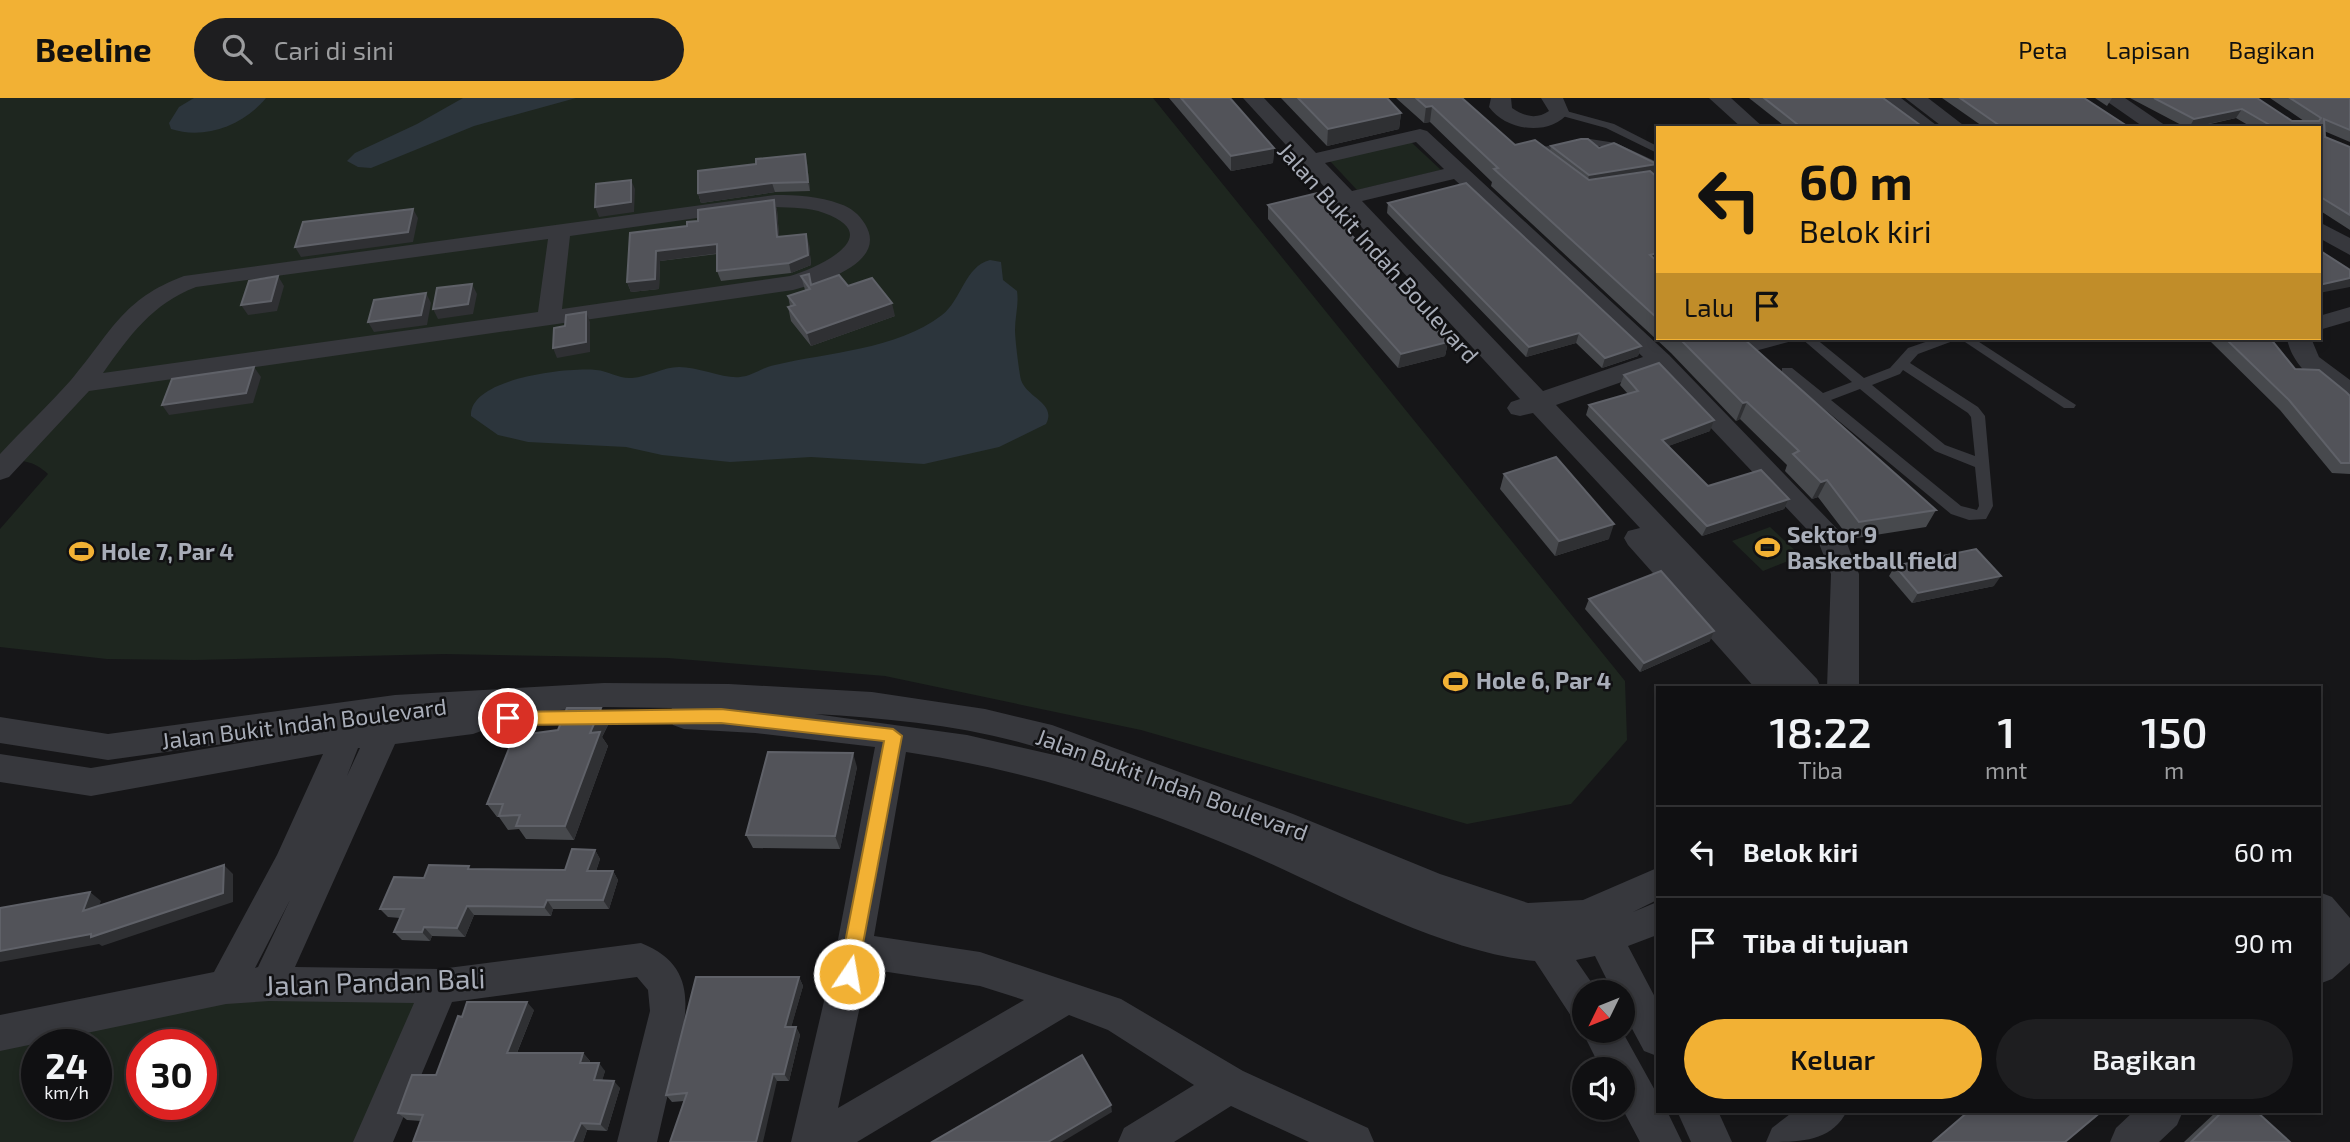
<!DOCTYPE html>
<html lang="id">
<head>
<meta charset="utf-8">
<style>
	:root { --surface:#101012; --page:#1e1e20; --text:#f1f3f6; --muted:#9c9d9f; --line:#303032; --accent:#f2b134 }
	body { margin:0; font-family:"Exo 2",sans-serif; background:var(--page); color:var(--text); height:100vh; display:flex; flex-direction:column; font-size:26px; white-space:nowrap }
	* { box-sizing:border-box; margin:0 }
	p { font-size:23px; color:var(--muted) }
	.icon { flex:none; width:38px; height:38px; fill:none; stroke:currentColor; stroke-width:2; stroke-linecap:round; stroke-linejoin:round }
	.map { position:relative; flex:1; overflow:hidden }
	.details { position:absolute; left:1656px; top:588px; width:665px; height:427px; display:flex; flex-direction:column; background:var(--surface); border-radius:0px; box-shadow:0 4px 10px #0003,0 0 0 2px var(--line) }
	.details>* { flex:none }
	.top-card { position:absolute; left:1656px; top:28px; width:665px; height:214px; border-radius:0px; box-shadow:0 4px 10px #0003,0 0 0 2px var(--line); background:#f2b134; color:#111; overflow:hidden }
	.needle { width:46px; rotate:227deg }
	.fabs { position:absolute; left:1572px; top:882px; display:grid; gap:14px }
	.fabs a { display:grid; place-items:center; width:63px; height:63px; border-radius:50%; background:var(--surface); box-shadow:0 4px 10px #0003,0 0 0 2px var(--line); font-size:35px }
	.speed { position:absolute; left:21px; top:931px; display:flex; gap:14px; font-size:35px; font-weight:700; text-align:center }
	.speed>* { display:grid; place-content:center; width:91px; height:91px; border-radius:50%; background:var(--surface); box-shadow:0 4px 10px #0003,0 0 0 2px var(--line); line-height:1 }
	.speed small { font-size:18px; font-weight:400 }
	.speed .limit { border:10px solid #d22; background:#fff; color:#111 }
	.pin { position:absolute; display:grid; place-items:center; width:60px; height:60px; color:#fff; margin:-30px; border:4px solid #fff; border-radius:50%; box-shadow:0 2px 7px #0007 }
	.me { position:absolute; width:77px; margin:-38px; rotate:12deg; stroke-linejoin:round; filter:drop-shadow(0 0 5px #0008) }
	.turn { display:flex; align-items:center; gap:24px; height:147px; padding:0 28px; font-size:32px }
	.turn .icon { width:91px; height:91px; stroke-width:2.5 }
	.turn b { display:block; font-size:49px; line-height:60px }
	.then { display:flex; align-items:center; height:66px; padding:0 28px; background:#0003; gap:14px; font-size:26px }
	.eta { display:flex; justify-content:space-evenly; align-items:center; height:119px; text-align:center }
	.eta b { font-size:42px; font-weight:600; line-height:49px }
	.cta { display:flex; gap:14px; margin-top:auto; padding:14px 28px }
	.cta a { flex:1; height:80px; border-radius:42px; background:var(--accent); color:#111; font-size:28px; font-weight:600; line-height:80px; text-align:center }
	.cta a+a { background:var(--page); color:var(--text) }
	ul { padding:0; list-style:none }
	li { display:flex; align-items:center; gap:21px; height:91px; padding:0 28px; border-top:2px solid var(--line) }
	li div { flex:1 }
	li b { display:block; font-size:26px }
	li em { font-style:normal }
	header { display:flex; align-items:center; gap:42px; box-sizing:border-box; height:98px; padding:0 35px; background:var(--accent); color:#111 }
	header strong { font-size:33px }
	nav { display:flex; gap:38px; margin-inline-start:auto; font-size:24px }
	.search { width:490px; height:63px; background:var(--page); display:flex; align-items:center; gap:18px; box-sizing:border-box; padding:0 24px; border-radius:38px; color:var(--muted); font-size:26px }
	.map>svg:first-child { display:block }
	.green { fill:#1e261f; fill-rule:evenodd }
	.water { fill:#2c353c }
	.lines { fill:none; stroke-linecap:round; stroke-linejoin:round }
	.service { fill:#37383d; fill-rule:evenodd }
	.minor { fill:#37383d; fill-rule:evenodd }
	.wall { fill:#47494d }
	.shaded-wall { fill:#2f3033 }
	.building { fill:#525359; stroke:#5f6168; stroke-width:2 }
	.route { fill:#f2b134; stroke:#9d7322; stroke-width:2 }
	.labels { text-anchor:middle; stroke-width:5; stroke-linejoin:round; paint-order:stroke }
	.street-label { font-size:23px; fill:#a8adb8; stroke:#111113 }
	.poi-label { font-size:23px; font-weight:bold; fill:#a8adb8; stroke:#111113; text-anchor:start }
	.near-street-label { font-size:28px; fill:#a8adb8; stroke:#111113 }
</style>
</head>
<body>
<header>
<strong>Beeline</strong>
<div class="search"><svg class="icon" aria-label="search" viewBox="0 0 24 24"><circle cx="10" cy="10" r="6"/><path d="M15 15l6 6"/></svg>Cari di sini</div>
<nav><a>Peta</a><a>Lapisan</a><a>Bagikan</a></nav>
</header>
<div class="map">
<svg width="2350" height="1044" viewBox="0 0 2350 1044">
	<rect width="100%" height="100%" fill="#161618"/>
	<!-- green -->
	<g class="green">
		<path d="M0 0H1153L1625 583 1627 642 1571 706 1467 726 1141 632 885 578 668 560 444 556 195 562 107 561 0 549V431L48 376C34 362 19 362 0 361Z"/>
		<path d="M1411 44 1441 72 1357 92 1330 63Z"/>
		<path d="M1770 429 1801 458 1763 473 1732 443Z"/>
		<path d="M437 888 373 1044H0V938L224 892ZM37 947H96V1006H37ZM142 947H201V1006H142Z"/>
	</g>
	<!-- water -->
	<g class="water">
		<path d="M194 0H266C244 27 205 42 171 31L169 25 179 9Z"/>
		<path d="M463 0H576L474 28 371 70 358 69 347 63 355 55 417 26Z"/>
		<path d="M990 162 1001 164 1003 182 1017 193C1019 206 1015 219 1015 232 1015 241 1019 274 1021 282 1027 300 1057 305 1046 326L999 349 924 366 811 359 730 364 662 357 626 349 528 344 498 337 471 318C469 280 569 269 596 272 609 273 619 281 632 280 648 279 663 269 679 269 698 269 725 281 740 279 752 278 763 269 775 267 829 254 896 252 942 217 961 203 965 168 990 162Z"/>
	</g>
	<g class="lines">
		<!-- service -->
		<g class="service">
			<path d="M1559 11 1614 26 1657 48V55L1606 30 1555 16 1554 14Z"/>
			<path d="M1590 41 1616 45 1657 64V71L1602 48H1578L1545 55 1549 62 1544 65 1532 56 1537 50Z"/>
			<path d="M1736 240H1750L1757 244 1773 240H1793L1792 243 1755 253Z"/>
			<path d="M1801 240H1815L1864 280 1890 270 1908 250 1937 240H1954L1953 243 1918 256 1910 265 1978 309 1985 318 1993 408 1986 421 1969 422 1951 416 1782 276V270H1792L1823 295 1852 284ZM1903 272 1968 315 1971 319 1975 358 1945 347 1872 287 1900 276ZM1860 291 1935 353 1975 369 1979 408 1977 412 1961 408 1831 302Z"/>
			<path d="M1959 240H1973L2076 307 2074 310H2064Z"/>
		</g>
		<!-- minor -->
		<g class="minor">
			<path d="M1243 0H1264L1316 55 1420 31 1427 33 1669 257 1844 438 1859 476V590H1827L1831 476 1818 443 1656 272 1556 307 1817 581 1821 590H1755L1628 447 1624 440 1628 433 1640 430 1533 315 1520 318 1511 316 1507 310 1511 304 1520 301 1342 108 1324 109 1321 104 1324 99 1332 97 1306 69H1290L1287 65 1297 59ZM1416 44 1444 71 1352 93 1325 65ZM1454 81 1643 259 1543 293 1362 103Z"/>
			<path d="M1491 0H1511L1512 10C1524 18 1536 22 1549 13L1541 0H1563L1569 14C1550 39 1506 33 1489 9Z"/>
			<path d="M1709 0H1731L1764 30H1742Z"/>
			<path d="M1878 0H1901L1936 27 1934 30H1917Z"/>
			<path d="M1905 0H1928L1967 30H1944Z"/>
			<path d="M2102 0H2125L2169 30H2145Z"/>
			<path d="M775 97C797 97 819 98 840 106 850 109 859 116 865 126 889 165 820 185 793 192L89 293 9 379 0 382V356C23 331 48 308 71 282 111 235 122 201 184 178ZM775 109C792 110 809 109 824 115 888 138 817 170 790 178L562 211 570 138ZM548 141 538 214 103 275C130 237 152 206 196 189Z"/>
			<path d="M2319 124 2350 140V157L2319 140Z"/>
			<path d="M2350 209V223L2319 232V218Z"/>
			<path d="M2287 240H2311L2319 259 2350 282V301C2323 294 2291 268 2287 240Z"/>
			<path d="M604 585 729 586 872 594 985 611 1052 627 1293 716 1440 776 1528 805 1583 802 1657 770V802L1633 814 1657 804V837L1628 848 1657 903V958L1644 953 1622 912V894H1613L1595 858 1576 862 1598 894H1584V923L1571 918 1535 863C1441 854 1334 793 1247 755 1136 707 1026 672 906 654L874 838 980 854 1121 901 1243 973 1368 1030 1374 1044H1309L1231 1008 1174 1044H1118L1124 1030 1194 987 1108 932 1069 917 857 1044H791L836 852 875 649 755 635 684 631 673 627 668 618 672 610 604 609 486 617 489 623 484 632 473 636 395 646 295 869 440 871 641 845C700 868 687 916 676 964 669 991 663 1017 657 1044H617L650 913 648 892 637 879 452 904 393 1044H353L414 905 269 903 226 906 0 953V917L214 874 277 757 323 656 91 698 0 684V656L91 670 275 639 108 662 0 645V619L108 636 395 597ZM815 616C900 621 991 630 1072 661L967 637ZM358 650H360L347 678ZM290 802 258 869 255 870ZM868 871 980 888 1024 902 838 1010Z"/>
			<path d="M2319 794 2332 799 2350 820V865L2332 881 2319 886V846L2322 843 2319 834Z"/>
			<path d="M1584 929V933H1622L1657 996V1013H1667L1682 1044H1640L1622 1010V971H1601L1582 933Z"/>
			<path d="M1677 1013H1718L1732 1044H1691Z"/>
			<path d="M1794 1013H1847C1831 1044 1801 1044 1766 1044L1772 1030Z"/>
			<path d="M2134 1013H2183L2177 1027 2159 1044H2110L2116 1030Z"/>
		</g>
	</g>
	<!-- wall -->
	<g class="wall">
		<path d="M1169 0H1230L1274 50 1273 65 1231 73Z"/>
		<path d="M1281 0H1387L1401 15 1399 31 1327 48Z"/>
		<path d="M1396 0H1462L1515 47 1550 53 1551 48 1599 50 1657 65 1656 75H1653L1657 79V240H1743L1936 412 1926 429 1850 441 1818 399 1812 401 1785 373 1787 367 1740 321 1736 323 1671 255 1491 88 1492 84 1430 24 1424 25Z"/>
		<path d="M1749 0H1883L1924 30H1787Z"/>
		<path d="M1942 0H2084L2130 30H1985Z"/>
		<path d="M2095 0H2112L2107 8Z"/>
		<path d="M2130 0H2257L2292 23H2304L2270 0H2350V44L2324 33 2325 39 2350 49V132L2319 112V30H2253L2236 20 2193 30H2187Z"/>
		<path d="M807 65 810 93 775 94 701 105 698 95Z"/>
		<path d="M774 102 777 112 779 139 809 146 811 167 791 175 721 183 717 173V156L660 163 659 191 631 194 627 184 687 128 698 123Z"/>
		<path d="M1388 105 1641 248 1638 258 1602 270 1576 245 1526 259 1387 115Z"/>
		<path d="M1268 107 1336 120 1448 244 1445 258 1398 270 1268 121Z"/>
		<path d="M809 176 812 187 848 188 895 218 811 248 791 223 788 209 790 208 788 198 805 192 801 178Z"/>
		<path d="M2212 240H2270L2295 271 2350 298V376L2332 375 2280 312 2210 243Z"/>
		<path d="M1624 277 1710 333 1668 348 1708 388 1789 401 1784 411 1702 438 1586 317 1589 307 1628 296 1620 287Z"/>
		<path d="M1504 376 1609 441 1555 458 1500 391Z"/>
		<path d="M1895 468 1994 488 1912 505 1889 478Z"/>
		<path d="M1589 501 1710 543 1640 574 1585 511Z"/>
		<path d="M601 610 609 625 602 639 608 648 574 742 526 741 519 731 508 732 499 719H497L487 706 558 632Z"/>
		<path d="M857 669 840 751 753 750 746 737Z"/>
		<path d="M595 752 600 761 596 773H613L618 782 609 811H553L551 818 474 817 465 839 432 838 430 843 402 842 394 834 400 820 388 819 380 811 424 780 472 772H565Z"/>
		<path d="M799 879 803 888 791 929H796L800 937 789 983H777L684 1003 672 1004 666 997Z"/>
		<path d="M534 912 517 955H583L590 963 589 965 605 973 602 982 620 990 607 1033 587 1032 583 1044H413L421 1023 407 1022 398 1015 436 977Z"/>
		<path d="M2217 1013H2256L2290 1044H2184Z"/>
	</g>
	<!-- shaded-wall -->
	<g class="shaded-wall">
		<path d="M1432 8 1430 24 1424 25 1426 9Z"/>
		<path d="M2242 11 2236 20 2189 30 2194 21Z"/>
		<path d="M1401 15 1399 31 1327 48 1328 31Z"/>
		<path d="M1274 50 1273 65 1231 73V58Z"/>
		<path d="M805 56 807 65 810 93 808 84Z"/>
		<path d="M1657 66 1656 75 1587 86 1589 77Z"/>
		<path d="M631 82 635 91 634 114 599 119 595 109Z"/>
		<path d="M772 85 775 94 701 105 698 95Z"/>
		<path d="M774 102 777 112 780 149 777 139Z"/>
		<path d="M413 111 418 120 413 144 301 159 295 149Z"/>
		<path d="M806 136 809 146 811 167 791 175 789 165Z"/>
		<path d="M717 146 720 155 660 163 659 191 631 194 627 184 656 153Z"/>
		<path d="M1657 155V170L1650 157Z"/>
		<path d="M278 178 284 188 277 213 248 217 241 207Z"/>
		<path d="M2350 180V189L2319 195V187Z"/>
		<path d="M472 186 477 196 473 216 438 221 433 211Z"/>
		<path d="M426 195 431 205 427 227 374 234 368 224Z"/>
		<path d="M892 205 895 218 811 248 807 235Z"/>
		<path d="M586 214 590 224V254L557 260 553 250Z"/>
		<path d="M1579 235 1576 245 1526 259 1529 249Z"/>
		<path d="M1448 244 1445 258 1398 270 1401 256Z"/>
		<path d="M1641 248 1638 258 1602 270 1605 260Z"/>
		<path d="M254 269 261 279 253 305 169 317 162 307Z"/>
		<path d="M1747 304 1740 321 1736 323 1743 305Z"/>
		<path d="M1714 322 1710 333 1658 352 1662 342Z"/>
		<path d="M1827 382 1818 399 1812 401 1821 384Z"/>
		<path d="M1789 401 1784 411 1702 438 1707 428Z"/>
		<path d="M1614 426 1609 441 1555 458 1559 443Z"/>
		<path d="M2001 478 1994 488 1912 505 1918 495Z"/>
		<path d="M1714 533 1710 543 1640 574 1644 565Z"/>
		<path d="M601 610 609 625 602 639 608 648 574 742 565 728 590 635Z"/>
		<path d="M853 655 857 669 840 751 835 738Z"/>
		<path d="M595 752 600 761 593 782 587 773Z"/>
		<path d="M224 767 233 776V804L102 848 99 846 0 864V853Z"/>
		<path d="M613 773 618 782 609 811 603 802Z"/>
		<path d="M90 794 101 803 94 822 83 813Z"/>
		<path d="M547 802 553 811 551 818 544 809Z"/>
		<path d="M467 808 474 817 465 839 457 830Z"/>
		<path d="M424 829 432 838 430 843 422 834Z"/>
		<path d="M799 879 803 888 789 937 785 929Z"/>
		<path d="M527 904 534 912 514 962 507 955Z"/>
		<path d="M796 929 800 937 789 983 784 976Z"/>
		<path d="M583 955 590 963 586 973 580 965Z"/>
		<path d="M599 965 605 973 600 990 594 982Z"/>
		<path d="M773 976 777 983 763 1044H756Z"/>
		<path d="M614 983 620 990 607 1033 600 1026Z"/>
		<path d="M1111 1007 1112 1014 1062 1044H1048Z"/>
		<path d="M581 1025 587 1032 583 1044H573Z"/>
	</g>
	<!-- building -->
	<g class="building">
		<path d="M1181 0H1230L1274 50 1231 58Z"/>
		<path d="M1298 0H1387L1401 15 1328 31Z"/>
		<path d="M1416 0H1462L1515 47 1535 42 1589 82 1650 73 1657 79V155L1650 157 1657 163V220L1494 71 1498 70 1432 8 1426 9Z"/>
		<path d="M1764 0H1883L1924 30H1802Z"/>
		<path d="M1960 0H2084L2130 30H2003Z"/>
		<path d="M2154 0H2257L2292 23H2319L2321 20 2290 0H2350V32L2324 21 2325 39 2350 49V117L2319 98V30H2275L2242 11 2194 21Z"/>
		<path d="M1581 41H1588L1599 50 1614 45 1657 66 1589 77 1551 48Z"/>
		<path d="M805 56 808 84 772 85 698 95V73L756 66V61Z"/>
		<path d="M631 82V104L595 109 596 86Z"/>
		<path d="M1466 85 1641 248 1605 260 1579 235 1529 249 1388 105Z"/>
		<path d="M1317 95 1336 117 1334 118 1448 244 1401 256 1268 107Z"/>
		<path d="M774 102 777 139 806 136 808 157 789 165 717 173V146L656 153 655 181 627 184 630 135 687 128V124L698 123V112Z"/>
		<path d="M413 111 408 134 295 149 303 124Z"/>
		<path d="M2319 152 2350 172V180L2319 187Z"/>
		<path d="M809 176 811 187 839 177 848 188 872 180 892 205 807 235 788 209 795 207 788 198 810 191 801 178Z"/>
		<path d="M278 178 271 203 241 207 249 183Z"/>
		<path d="M472 186 468 206 433 211 437 190Z"/>
		<path d="M426 195 421 217 368 224 374 202Z"/>
		<path d="M586 214V244L553 250 554 230 565 228 566 217Z"/>
		<path d="M1679 240H1743L1936 412 1859 424 1827 382 1821 384 1793 356 1799 353 1747 304 1743 305Z"/>
		<path d="M2225 240H2270L2295 271 2319 272 2346 294 2350 298V365H2341L2289 302Z"/>
		<path d="M1659 265 1714 322 1662 342 1708 388 1761 372 1789 401 1707 428 1589 307 1638 293 1624 277Z"/>
		<path d="M254 269 246 295 162 307 172 281Z"/>
		<path d="M1556 359 1614 426 1559 443 1504 376Z"/>
		<path d="M1976 451 2001 478 1918 495 1895 468Z"/>
		<path d="M1661 473 1714 533 1644 565 1589 501Z"/>
		<path d="M567 610H601L590 635 600 634 565 728H516L520 717 499 718 503 706H487L514 638 558 632Z"/>
		<path d="M768 654 853 655 835 738 746 737Z"/>
		<path d="M572 751 595 752 587 773H613L603 802H547L544 809 467 808 457 830 424 829 422 834H394L404 811H380L394 779 424 780 429 767 469 768 468 771 565 772Z"/>
		<path d="M224 767 223 795 91 839V836L0 853V810L90 794 83 813Z"/>
		<path d="M696 879H799L785 929H796L784 976H773L756 1044H670L687 995 666 997Z"/>
		<path d="M467 904H527L507 955H583L580 965H599L594 982 614 983 600 1026 581 1025 573 1044H413L423 1017 398 1015 406 993 412 977H436L458 918 462 919Z"/>
		<path d="M1082 957 1111 1007 1048 1044H932Z"/>
		<path d="M1969 1013H2102L2065 1044H1933Z"/>
		<path d="M2223 1013H2256L2290 1044H2191Z"/>
	</g>
	<!-- route -->
	<path class="route" d="M721 611 893 631 902 638 856 883 849 885 842 883 839 876 884 643 721 625 508 627 500 620 508 614Z"/>
	<!-- icons -->
	<defs>
		<symbol id="stadium-bare" viewBox="-9 -9 18 18"><path d="M0-5a6.5 5 0 1 0 0 10a6.5 5 0 1 0 0-10ZM-3.5-1.8h7v3.6h-7Z" fill="#f2b134" stroke="#111113" stroke-width="2.5" paint-order="stroke"/></symbol>
	</defs>
	<g fill-rule="evenodd">
		<use href="#stadium-bare" x="1750" y="432" width="35" height="35"/>
		<use href="#stadium-bare" x="64" y="436" width="35" height="35"/>
		<use href="#stadium-bare" x="1438" y="566" width="35" height="35"/>
	</g>
	<g class="labels">
		<!-- street labels -->
		<g class="street-label">
			<text transform="translate(1378 155) rotate(48)" y="8">Jalan Bukit Indah Boulevard</text>
			<text transform="translate(304 626) rotate(-7)" y="8">Jalan Bukit Indah Boulevard</text>
			<text transform="translate(1172 687) rotate(20)" y="8">Jalan Bukit Indah Boulevard</text>
		</g>
		<!-- poi labels -->
		<g class="poi-label">
			<text x="1787" y="445">Sektor 9<tspan x="1787" dy="26">Basketball field</tspan></text>
			<text x="101" y="462">Hole 7, Par 4</text>
			<text x="1476" y="591">Hole 6, Par 4</text>
		</g>
		<!-- near-street labels -->
		<g class="near-street-label">
			<text transform="translate(375 884) rotate(-2)" y="10">Jalan Pandan Bali</text>
		</g>
	</g>
</svg>
<div class="fabs">
<a><svg class="needle" viewBox="-14 -14 28 28"><path d="M0-13l5 13h-10z" fill="#e53935"/><path d="M0 13l5-13h-10z" fill="#9c9d9f"/></svg></a>
<a><svg class="icon" aria-label="sound" viewBox="0 0 24 24"><path d="M4 9h4l5-4v14l-5-4H4zM17 9q2 3 0 6"/></svg></a>
</div>
<div class="speed"><div>24<small>km/h</small></div><div class="limit">30</div></div>
<div class="pin" style="left:508px;top:620px;background:#d93025"><svg class="icon" aria-label="arrive" viewBox="0 0 24 24"><path d="M6 21V4h12l-3 4 3 4H6"/></svg></div>
<svg class="me" style="left:849px;top:876px" viewBox="-20 -20 40 40"><circle r="17" fill="#f2b134" stroke="#fff" stroke-width="3"/><path d="M0-11L8 9 0 5-8 9z" fill="#fff"/></svg>
<div class="top-card">
<div class="turn"><svg class="icon" aria-label="left" viewBox="0 0 24 24"><path d="M17 20v-9H6M10 6l-5 5 5 5"/></svg><div><b>60 m</b>Belok kiri</div></div>
<div class="then">Lalu<svg class="icon" aria-label="arrive" viewBox="0 0 24 24"><path d="M6 21V4h12l-3 4 3 4H6"/></svg></div>
</div>
<section class="details">
<div class="eta">
<div><b>18:22</b><p>Tiba</p></div>
<div><b>1</b><p>mnt</p></div>
<div><b>150</b><p>m</p></div>
</div>
<ul>
<li><svg class="icon" aria-label="left" viewBox="0 0 24 24"><path d="M17 20v-9H6M10 6l-5 5 5 5"/></svg><div><b>Belok kiri</b></div><em>60 m</em></li>
<li><svg class="icon" aria-label="arrive" viewBox="0 0 24 24"><path d="M6 21V4h12l-3 4 3 4H6"/></svg><div><b>Tiba di tujuan</b></div><em>90 m</em></li>
</ul>
<div class="cta"><a>Keluar</a><a>Bagikan</a></div>
</section>
</div>
</body>
</html>
